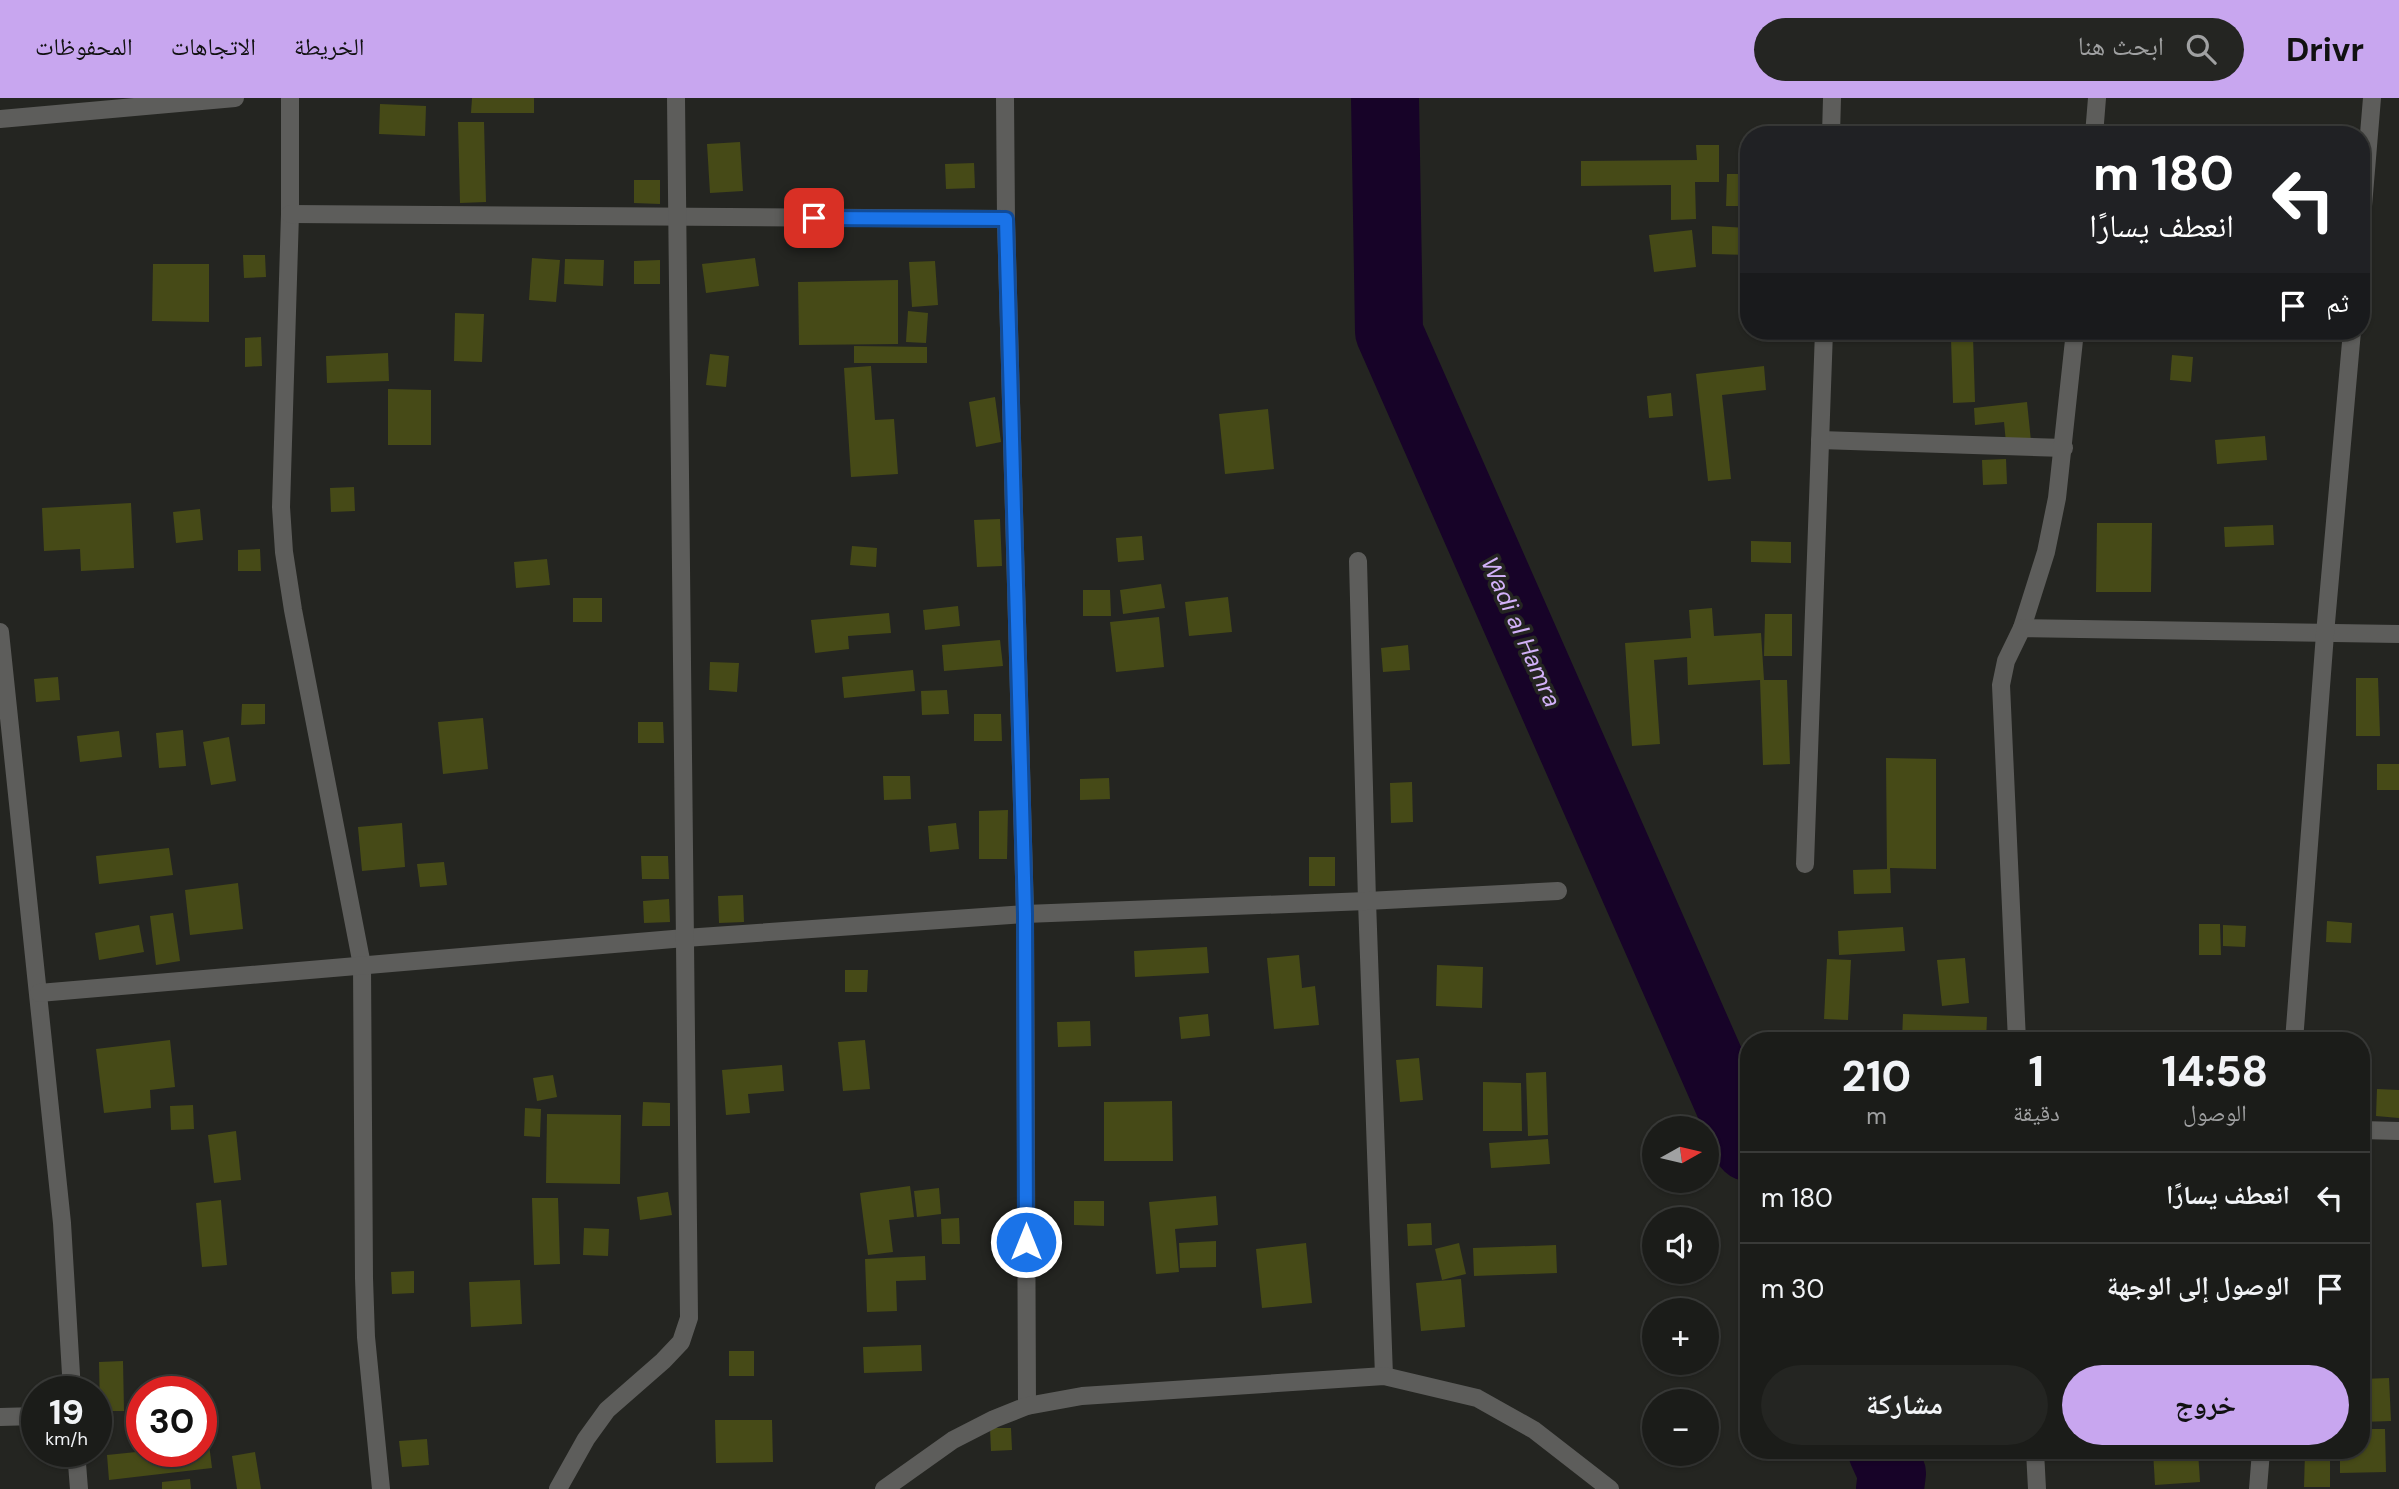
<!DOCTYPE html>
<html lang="ar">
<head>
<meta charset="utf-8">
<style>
	:root { --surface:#1b1c19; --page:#242522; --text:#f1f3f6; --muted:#a0a1a2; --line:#393a38; --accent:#c8a6ef }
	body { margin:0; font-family:"DM Sans","Noto Naskh Arabic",sans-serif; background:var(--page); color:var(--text); direction:rtl; height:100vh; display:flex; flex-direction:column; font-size:26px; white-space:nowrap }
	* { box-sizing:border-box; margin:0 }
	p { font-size:23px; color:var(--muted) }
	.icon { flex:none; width:38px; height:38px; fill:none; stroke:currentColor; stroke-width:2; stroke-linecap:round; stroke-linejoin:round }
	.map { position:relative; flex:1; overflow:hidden; direction:ltr }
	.side { position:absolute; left:1740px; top:934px; width:630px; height:427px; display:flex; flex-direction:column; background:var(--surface); border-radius:28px; box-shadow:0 2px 5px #0004,0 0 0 2px var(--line); direction:rtl }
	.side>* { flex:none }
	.top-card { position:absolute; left:1740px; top:28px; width:630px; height:214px; border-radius:28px; box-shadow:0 2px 5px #0004,0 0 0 2px var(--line); direction:rtl; background:#202124; color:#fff; overflow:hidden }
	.needle { width:46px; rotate:82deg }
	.tools { position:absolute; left:1642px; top:1018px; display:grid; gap:14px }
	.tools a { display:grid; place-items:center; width:77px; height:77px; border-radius:50%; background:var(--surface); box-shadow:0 2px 5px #0004,0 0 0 2px var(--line); font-size:35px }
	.speed { position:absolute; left:21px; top:1278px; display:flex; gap:14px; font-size:35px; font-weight:700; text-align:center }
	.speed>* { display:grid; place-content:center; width:91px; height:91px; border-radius:50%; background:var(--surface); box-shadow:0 2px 5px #0004,0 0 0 2px var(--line); line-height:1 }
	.speed small { font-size:18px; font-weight:400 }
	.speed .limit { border:10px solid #d22; background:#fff; color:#111 }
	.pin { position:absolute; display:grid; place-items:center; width:60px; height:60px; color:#fff; margin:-30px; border-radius:14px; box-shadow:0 4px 10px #0006 }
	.me { position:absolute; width:77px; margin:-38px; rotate:0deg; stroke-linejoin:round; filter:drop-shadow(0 0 5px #0008) }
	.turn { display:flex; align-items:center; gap:24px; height:147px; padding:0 21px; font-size:32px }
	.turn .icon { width:91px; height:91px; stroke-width:2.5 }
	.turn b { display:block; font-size:49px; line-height:60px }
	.then { display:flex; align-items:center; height:66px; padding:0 21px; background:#0003; gap:14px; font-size:26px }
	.eta { display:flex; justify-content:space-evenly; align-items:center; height:119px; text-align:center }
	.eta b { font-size:42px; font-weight:800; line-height:49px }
	.action { display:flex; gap:14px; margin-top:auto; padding:14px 21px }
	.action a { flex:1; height:80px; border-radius:42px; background:var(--accent); color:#111; font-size:28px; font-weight:800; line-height:80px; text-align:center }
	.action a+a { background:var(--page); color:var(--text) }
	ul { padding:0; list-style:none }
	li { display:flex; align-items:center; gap:21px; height:91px; padding:0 21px; border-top:2px solid var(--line) }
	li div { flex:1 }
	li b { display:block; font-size:26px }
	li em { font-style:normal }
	header { display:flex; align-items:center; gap:42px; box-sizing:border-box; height:98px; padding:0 35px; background:var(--accent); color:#111 }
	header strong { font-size:33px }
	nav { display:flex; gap:38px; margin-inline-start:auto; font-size:24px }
	.search { width:490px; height:63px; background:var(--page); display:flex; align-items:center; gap:18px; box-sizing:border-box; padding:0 24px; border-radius:38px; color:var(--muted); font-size:26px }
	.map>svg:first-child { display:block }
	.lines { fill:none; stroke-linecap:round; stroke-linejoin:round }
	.river { stroke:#170328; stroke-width:68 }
	.building { fill:#464a17 }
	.minor { stroke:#5d5d5b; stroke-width:18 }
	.route-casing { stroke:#114b97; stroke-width:18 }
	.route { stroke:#1a73e8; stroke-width:12 }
	.labels { text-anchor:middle; stroke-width:7; stroke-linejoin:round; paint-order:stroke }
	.water-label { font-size:24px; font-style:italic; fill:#d2b1f8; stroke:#242521 }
</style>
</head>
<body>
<header>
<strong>Drivr</strong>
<div class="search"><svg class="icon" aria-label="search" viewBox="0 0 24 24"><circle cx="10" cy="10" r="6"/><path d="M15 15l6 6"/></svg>ابحث هنا</div>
<nav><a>الخريطة</a><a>الاتجاهات</a><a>المحفوظات</a></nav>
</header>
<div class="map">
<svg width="2399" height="1391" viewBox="0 0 2399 1391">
	<rect width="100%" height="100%" fill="#242521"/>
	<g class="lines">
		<!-- river -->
		<g class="river">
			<path d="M1385 0 1389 234 1748 1049"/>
			<path d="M1882 1353 1892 1375 1890 1391"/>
		</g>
	</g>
	<!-- building -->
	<g class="building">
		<path d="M472 0H534V15H471Z"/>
		<path d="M380 6 426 8 425 38 379 36Z"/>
		<path d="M458 24H484L486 104 460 105Z"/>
		<path d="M740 44 743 93 710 95 707 46Z"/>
		<path d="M1696 47H1719V84H1695L1696 121 1671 122V87L1581 88V63L1697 62Z"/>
		<path d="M974 65 975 90 946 91 945 66Z"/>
		<path d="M1727 76H1748V108H1726Z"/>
		<path d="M634 82H660V106L634 105Z"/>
		<path d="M1712 128 1748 130V157L1712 156Z"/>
		<path d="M1692 132 1696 169 1654 174 1649 137Z"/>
		<path d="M243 157H265L266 179 244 180Z"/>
		<path d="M532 160 560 162 556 204 529 202Z"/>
		<path d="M755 160 759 188 706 195 702 166Z"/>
		<path d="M565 161 604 162 603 188 564 186Z"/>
		<path d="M660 162V186H634V163Z"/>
		<path d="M935 163 938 207 912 209 909 164Z"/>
		<path d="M153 166H209V224L152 223Z"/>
		<path d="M898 182V246L799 247 798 184Z"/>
		<path d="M908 213 928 215 926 245 906 244Z"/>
		<path d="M455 215 484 216 482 264 454 263Z"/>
		<path d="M261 239 262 268 245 269V240Z"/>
		<path d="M1951 240H1973L1975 304 1953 305Z"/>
		<path d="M854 248 927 249V265H854Z"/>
		<path d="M388 255 389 283 327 285 326 258Z"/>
		<path d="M710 256 729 258 726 289 706 287Z"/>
		<path d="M2172 257 2193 259 2191 284 2170 282Z"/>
		<path d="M871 268 875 322 894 321 898 376 851 379 844 270Z"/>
		<path d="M1764 268 1766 292 1722 297 1731 381 1708 383 1696 276Z"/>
		<path d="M388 291 431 292V347H388Z"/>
		<path d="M1671 295 1673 318 1649 320 1647 298Z"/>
		<path d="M995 299 1001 344 976 349 969 304Z"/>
		<path d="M2027 304 2032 353 2007 355 2004 324 1975 327 1974 310Z"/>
		<path d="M1268 311 1274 371 1225 376 1219 316Z"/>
		<path d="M2265 338 2267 362 2217 366 2215 342Z"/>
		<path d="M2006 361 2007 386 1983 387 1982 362Z"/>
		<path d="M354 389 355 413 331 414 330 390Z"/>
		<path d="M131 405 134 470 81 473 80 451 44 453 42 410Z"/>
		<path d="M200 411 203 442 176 445 173 414Z"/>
		<path d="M1000 421 1002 468 977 469 974 422Z"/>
		<path d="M2097 425H2152L2151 494H2096Z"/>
		<path d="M2273 427 2274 447 2225 449 2224 429Z"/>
		<path d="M1142 438 1144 462 1118 464 1116 440Z"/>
		<path d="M1751 443 1791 444V465L1751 464Z"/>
		<path d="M852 448 877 450 876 469 850 467Z"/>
		<path d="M260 451 261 473H238V452Z"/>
		<path d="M547 461 550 487 516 490 514 464Z"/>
		<path d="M1161 486 1165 510 1123 516 1120 492Z"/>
		<path d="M1083 492H1110L1111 518H1083Z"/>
		<path d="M1228 499 1232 534 1189 538 1185 504Z"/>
		<rect x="573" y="500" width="29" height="24"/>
		<path d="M958 508 960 528 925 532 923 512Z"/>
		<path d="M1712 510 1714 538 1761 535 1764 582H1787L1790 666 1763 667 1760 582 1688 587 1687 559 1654 562 1660 646 1632 648 1625 545 1691 540 1689 512Z"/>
		<path d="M889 515 891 535 848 538 849 551 815 555 811 522Z"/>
		<path d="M1765 516H1792V558H1764Z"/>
		<path d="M1159 519 1164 569 1116 574 1110 524Z"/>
		<path d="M1000 542 1003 568 944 573 942 547Z"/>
		<path d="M1408 547 1410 572 1383 574 1381 550Z"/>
		<path d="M710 564 739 565 737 594 709 592Z"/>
		<path d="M913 572 915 593 844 600 842 579Z"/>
		<path d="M58 579 60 602 36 604 34 581Z"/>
		<path d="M2356 580H2378L2380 638H2356Z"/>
		<path d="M947 592 949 616 922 617 921 593Z"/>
		<path d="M242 606H265V626L241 627Z"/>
		<path d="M974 616H1001L1002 643H974Z"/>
		<path d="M483 620 488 671 443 676 438 624Z"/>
		<path d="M638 624H663L664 645H638Z"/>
		<path d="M183 632 186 668 159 670 156 635Z"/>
		<path d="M119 633 122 659 80 664 77 638Z"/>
		<path d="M229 639 236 683 211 687 203 644Z"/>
		<path d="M1886 660 1936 661V771L1890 770 1891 795 1854 796 1853 772 1887 771Z"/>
		<rect x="2377" y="666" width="22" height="26"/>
		<path d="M883 678H910L911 701 884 702Z"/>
		<path d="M1109 680 1110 701 1080 702V681Z"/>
		<path d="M1412 684 1413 724 1391 725 1390 685Z"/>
		<path d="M1008 712 1007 761H979V713Z"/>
		<path d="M402 725 405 769 362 773 358 729Z"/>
		<path d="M956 725 959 751 930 754 928 728Z"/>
		<path d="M169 750 173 777 99 786 96 758Z"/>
		<path d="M641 758H668L669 781H642Z"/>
		<rect x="1309" y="759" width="26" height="29"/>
		<path d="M444 764 447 787 420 789 417 766Z"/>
		<path d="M238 785 243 831 190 837 185 792Z"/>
		<path d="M743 797 744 824 719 825 718 798Z"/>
		<path d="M669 801 670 824 644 825 643 803Z"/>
		<path d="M173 815 180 863 156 867 150 818Z"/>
		<path d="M2327 823 2352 825 2351 845 2326 844Z"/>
		<path d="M2199 826H2220L2221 857H2199Z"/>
		<path d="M139 827 144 854 99 862 95 835Z"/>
		<path d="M2223 827 2246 828 2245 849 2223 848Z"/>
		<path d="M1903 829 1905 853 1839 857 1838 833Z"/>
		<path d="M1207 849 1209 875 1135 879 1134 853Z"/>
		<path d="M1299 857 1302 890 1315 888 1319 927 1274 931 1267 860Z"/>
		<path d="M1965 860 1969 905 1942 908 1937 862Z"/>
		<path d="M1827 861 1851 862 1848 922 1824 921Z"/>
		<path d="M1437 867 1483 869 1482 910 1436 908Z"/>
		<path d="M845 872H868L867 894H845Z"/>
		<path d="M1208 916 1210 938 1181 941 1179 919Z"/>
		<path d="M1903 916 1987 919 1986 943H1902Z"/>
		<path d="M1090 923 1091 948 1058 949 1057 924Z"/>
		<path d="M170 942 175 989 150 992 151 1010 104 1015 96 951Z"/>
		<path d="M865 942 870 991 843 993 838 944Z"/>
		<path d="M1419 960 1423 1002 1400 1004 1396 962Z"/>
		<path d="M782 967 784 993 748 996 750 1015 726 1017 722 972Z"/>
		<path d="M1546 974 1548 1037 1528 1038 1526 975Z"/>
		<path d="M553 977 557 999 537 1003 533 980Z"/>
		<path d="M1483 984 1521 985 1522 1033H1483Z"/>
		<path d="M2377 991 2399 992V1020L2376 1018Z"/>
		<path d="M1172 1003 1173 1063H1104V1004Z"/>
		<path d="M643 1004 670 1005V1028H642Z"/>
		<path d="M193 1007 194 1031 171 1032 170 1008Z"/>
		<path d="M525 1010 541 1011 540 1039 524 1038Z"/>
		<path d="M547 1016 621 1017 620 1086 546 1085Z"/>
		<path d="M236 1033 241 1082 214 1085 208 1037Z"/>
		<path d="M1548 1041 1550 1066 1491 1070 1489 1045Z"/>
		<path d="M910 1088 914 1119 889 1122 893 1154 868 1157 860 1095Z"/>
		<path d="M939 1090 941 1116 917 1119 914 1093Z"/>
		<path d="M668 1094 672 1117 640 1122 637 1099Z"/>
		<path d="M1216 1098 1218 1127 1175 1131 1179 1174 1156 1176 1149 1104Z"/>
		<path d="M532 1100H558L560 1166 534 1167Z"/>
		<path d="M221 1102 227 1167 202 1169 196 1105Z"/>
		<path d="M1074 1103H1104V1128L1074 1127Z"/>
		<path d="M959 1120 960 1146H942L941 1121Z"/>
		<path d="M1431 1125 1432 1147 1408 1148 1407 1126Z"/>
		<path d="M584 1130 609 1131 608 1158 583 1157Z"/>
		<path d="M1216 1143V1169L1180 1170 1179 1145Z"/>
		<path d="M1306 1145 1312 1205 1262 1210 1256 1151Z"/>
		<path d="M1459 1145 1466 1176 1442 1182 1435 1151Z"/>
		<path d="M1556 1147 1557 1175 1474 1178 1473 1150Z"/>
		<path d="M925 1158 926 1182 896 1183 897 1213 867 1214 865 1161Z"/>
		<path d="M414 1173V1195L392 1196 391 1174Z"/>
		<path d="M1461 1181 1465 1229 1421 1233 1416 1185Z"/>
		<path d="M520 1182 522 1226 471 1229 469 1184Z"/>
		<path d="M921 1247 922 1273 864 1275 863 1249Z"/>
		<rect x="729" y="1253" width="25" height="25"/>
		<path d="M123 1263 124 1313H100L99 1264Z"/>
		<path d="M2389 1280 2391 1323 2361 1324V1281Z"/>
		<path d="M715 1322H772L773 1364 716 1365Z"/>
		<path d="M990 1330H1011L1012 1352 991 1353Z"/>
		<path d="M2361 1331H2385L2386 1374 2340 1375V1353H2361Z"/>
		<path d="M427 1341 429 1367 402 1369 399 1343Z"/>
		<path d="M209 1346 212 1370 109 1382 107 1357 146 1353H201V1347Z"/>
		<path d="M2153 1353H2198L2200 1384 2155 1387Z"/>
		<path d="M255 1354 261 1391H237L232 1358Z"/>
		<path d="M2305 1355H2330V1389H2304Z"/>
		<path d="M190 1381 191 1391H162V1384Z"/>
	</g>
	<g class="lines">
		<!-- minor -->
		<g class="minor">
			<path d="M290 0V116L281 409 284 454 293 512 362 867 364 1180 366 1239 381 1391"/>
			<path d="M1005 0 1006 121 1025 816 1027 1308"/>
			<path d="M0 21 235 0"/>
			<path d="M1831 37 1832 0"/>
			<path d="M2094 37 2097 0"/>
			<path d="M290 116 1006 121"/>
			<path d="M2361 132 2372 0"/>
			<path d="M1820 342 2064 350"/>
			<path d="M1358 463 1367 803 1384 1278"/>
			<path d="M2022 530 2046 454 2057 400 2075 233"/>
			<path d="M0 534 62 1125 72 1293"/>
			<path d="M1805 766 1824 233"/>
			<path d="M39 895 685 840 1025 816 1367 803 1558 793"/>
			<path d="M2017 943 2001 587 2006 563 2022 530 2399 536"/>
			<path d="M2294 943 2325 536 2352 233"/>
			<path d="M2361 1032 2399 1033"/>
			<path d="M0 1319 37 1318"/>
			<path d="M76 1353 79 1391"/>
			<path d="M2035 1353 2037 1391"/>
			<path d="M558 1391 586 1341 607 1312 663 1263 681 1244 689 1220 676 0"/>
			<path d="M884 1391 953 1342 994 1321 1027 1308 1082 1298 1384 1278 1477 1300 1534 1332 1610 1391"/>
			<path d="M2258 1391 2261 1353"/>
		</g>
	</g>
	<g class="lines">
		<defs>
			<path id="route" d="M814 120 1006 121 1025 816 1026 1144"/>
		</defs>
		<!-- route casing -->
		<use href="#route" class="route-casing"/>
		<!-- route -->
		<use href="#route" class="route"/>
	</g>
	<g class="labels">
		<!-- water labels -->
		<g class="water-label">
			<text transform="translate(1521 534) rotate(66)" y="8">Wadi al Hamra</text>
		</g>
	</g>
</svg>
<div class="tools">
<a><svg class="needle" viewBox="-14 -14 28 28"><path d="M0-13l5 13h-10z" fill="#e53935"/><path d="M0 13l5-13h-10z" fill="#a0a1a2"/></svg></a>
<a><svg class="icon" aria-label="sound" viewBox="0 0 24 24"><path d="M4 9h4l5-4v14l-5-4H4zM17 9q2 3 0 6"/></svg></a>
<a>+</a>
<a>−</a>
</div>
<div class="speed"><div>19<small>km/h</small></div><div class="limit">30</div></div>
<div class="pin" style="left:814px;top:120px;background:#d93025"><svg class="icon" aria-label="arrive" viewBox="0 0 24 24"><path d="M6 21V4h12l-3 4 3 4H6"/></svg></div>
<svg class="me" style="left:1026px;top:1144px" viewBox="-20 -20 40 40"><circle r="17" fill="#1a73e8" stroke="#fff" stroke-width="3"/><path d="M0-11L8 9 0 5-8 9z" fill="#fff"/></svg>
<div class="top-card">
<div class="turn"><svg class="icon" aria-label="left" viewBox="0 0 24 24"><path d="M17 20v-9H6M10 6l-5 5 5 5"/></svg><div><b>180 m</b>انعطف يسارًا</div></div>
<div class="then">ثم<svg class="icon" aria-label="arrive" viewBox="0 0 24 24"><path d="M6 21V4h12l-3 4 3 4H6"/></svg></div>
</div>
<section class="side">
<div class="eta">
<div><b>14:58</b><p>الوصول</p></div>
<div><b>1</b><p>دقيقة</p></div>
<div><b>210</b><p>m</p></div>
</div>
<ul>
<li><svg class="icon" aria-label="left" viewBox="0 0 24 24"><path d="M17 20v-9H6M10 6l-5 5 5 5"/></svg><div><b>انعطف يسارًا</b></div><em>180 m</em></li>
<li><svg class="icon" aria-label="arrive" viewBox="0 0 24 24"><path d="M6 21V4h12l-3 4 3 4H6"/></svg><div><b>الوصول إلى الوجهة</b></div><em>30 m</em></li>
</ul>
<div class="action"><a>خروج</a><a>مشاركة</a></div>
</section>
</div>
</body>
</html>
